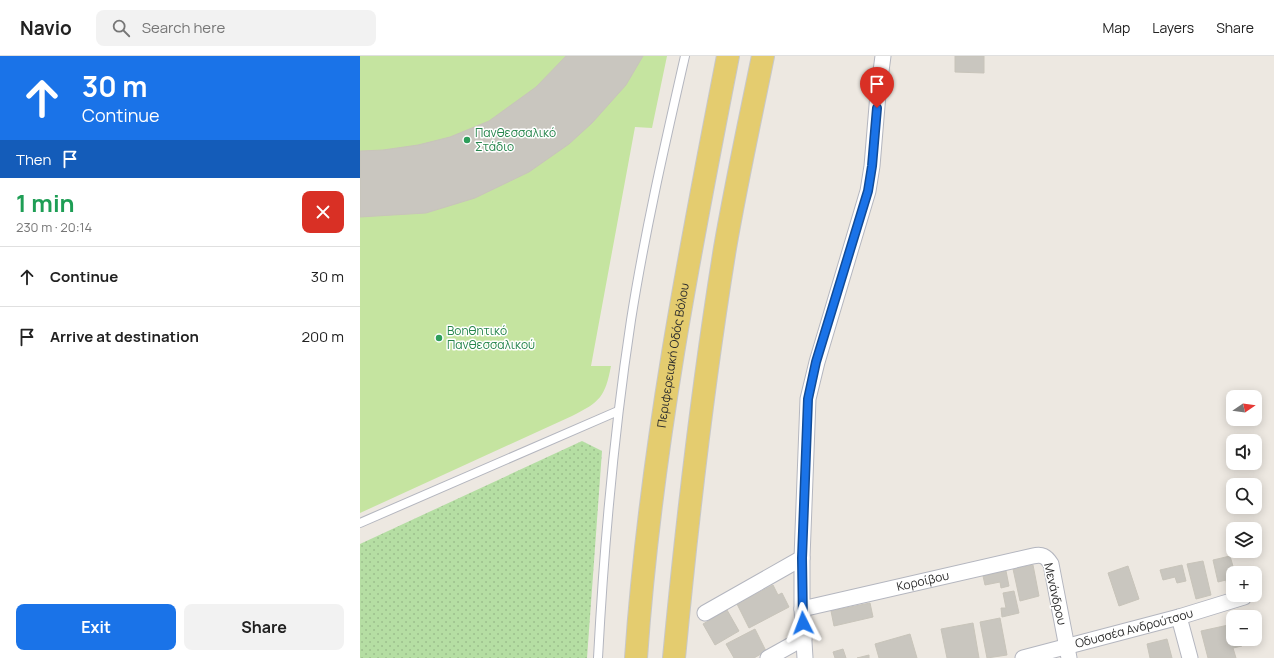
<!DOCTYPE html>
<html lang="en">
<head>
<meta charset="utf-8">
<style>
	:root { --surface:#fff; --page:#f2f2f2; --text:#222; --muted:#767676; --line:#e0e0e0; --accent:#1a73e8 }
	body { margin:0; font-family:Manrope,sans-serif; background:var(--page); color:var(--text); height:100vh; display:flex; flex-direction:column; font-size:15px; white-space:nowrap }
	* { box-sizing:border-box; margin:0 }
	p { font-size:13px; color:var(--muted) }
	.icon { flex:none; width:22px; height:22px; fill:none; stroke:currentColor; stroke-width:2; stroke-linecap:round; stroke-linejoin:round }
	.map { position:relative; flex:1; overflow:hidden }
	.side { display:flex; flex-direction:column; background:var(--surface); width:360px }
	.side>* { flex:none }
	.banner { background:#1a73e8; color:#fff; overflow:hidden }
	.needle { width:26px; rotate:77deg }
	.tools { position:absolute; left:866px; top:334px; display:grid; gap:8px }
	.tools a { display:grid; place-items:center; width:36px; height:36px; border-radius:8px; background:var(--surface); box-shadow:0 2px 10px #0003; font-size:20px }
	.pin { position:absolute; display:grid; place-items:center; width:34px; height:34px; color:#fff; margin:-41px -17px; border-radius:50% 50% 50% 0; rotate:-45deg; box-shadow:0 0 4px #0007 }
	.pin .icon { rotate:45deg }
	.me { position:absolute; width:44px; margin:-22px; rotate:357deg; stroke-linejoin:round; filter:drop-shadow(0 0 3px #0008) }
	.turn { display:flex; align-items:center; gap:14px; height:84px; padding:0 16px; font-size:18px }
	.turn .icon { width:52px; height:52px; stroke-width:2.5 }
	.turn b { display:block; font-size:28px; line-height:34px }
	.then { display:flex; align-items:center; height:38px; padding:0 16px; background:#0003; gap:8px; font-size:15px }
	.round { display:grid; place-items:center; flex:none; width:42px; height:42px; border-radius:8px; background:var(--page) }
	.head { display:flex; align-items:center; justify-content:space-between; height:68px; padding:0 16px }
	h1 { font-size:24px; font-weight:700; line-height:30px; color:#1e9e55 }
	.action { display:flex; gap:8px; margin-top:auto; padding:8px 16px }
	.action a { flex:1; height:46px; border-radius:8px; background:var(--accent); color:#fff; font-size:16px; font-weight:700; line-height:46px; text-align:center }
	.action a+a { background:var(--page); color:var(--text) }
	ul { padding:0; list-style:none }
	li { display:flex; align-items:center; gap:12px; height:60px; padding:0 16px; border-top:1px solid var(--line) }
	li div { flex:1 }
	li b { display:block; font-size:15px }
	li em { font-style:normal }
	header { display:flex; align-items:center; gap:24px; box-sizing:border-box; height:56px; padding:0 20px; background:var(--surface); border-bottom:1px solid var(--line) }
	header strong { font-size:19px }
	nav { display:flex; gap:22px; margin-inline-start:auto; font-size:14px }
	.search { width:280px; height:36px; background:var(--page); display:flex; align-items:center; gap:10px; box-sizing:border-box; padding:0 14px; border-radius:8px; color:var(--muted); font-size:15px }
	main { display:flex; flex:1; min-height:0 }
	.map>svg:first-child { display:block }
	.grass { fill:url(#grass-dots) }
	.pitch { fill:#c5e4a0 }
	.building { fill:#c9c6bf; stroke:#c8c4ba }
	.lines { fill:none; stroke-linecap:round; stroke-linejoin:round }
	.service-casing { stroke:#b4b6bf; stroke-width:10 }
	.minor-casing { stroke:#b4b6bf; stroke-width:17 }
	.primary-casing { stroke:#c8c8c8; stroke-width:24 }
	.service { stroke:#fff; stroke-width:8 }
	.minor { stroke:#fff; stroke-width:15 }
	.primary { stroke:#e4cc6f; stroke-width:22 }
	.route-casing { stroke:#114b97; stroke-width:10 }
	.route { stroke:#1a73e8; stroke-width:7 }
	.leisure-dot { fill:#2e9e5b; stroke:#fff; stroke-width:1.5 }
	.labels { text-anchor:middle; stroke-width:3; stroke-linejoin:round; paint-order:stroke }
	.leisure-label { font-size:12px; fill:#27864d; stroke:#fff; text-anchor:start }
	.street-label { font-size:12px; fill:#2d2d2d; stroke:#fff }
</style>
</head>
<body>
<header>
<strong>Navio</strong>
<div class="search"><svg class="icon" aria-label="search" viewBox="0 0 24 24"><circle cx="10" cy="10" r="6"/><path d="M15 15l6 6"/></svg>Search here</div>
<nav><a>Map</a><a>Layers</a><a>Share</a></nav>
</header>
<main>
<section class="side">
<div class="banner">
<div class="turn"><svg class="icon" aria-label="ahead" viewBox="0 0 24 24"><path d="M12 20V5M6 11l6-6 6 6"/></svg><div><b>30 m</b>Continue</div></div>
<div class="then">Then<svg class="icon" aria-label="arrive" viewBox="0 0 24 24"><path d="M6 21V4h12l-3 4 3 4H6"/></svg></div>
</div>
<div class="head"><div><h1>1 min</h1><p>230 m · 20:14</p></div><a class="round" style="background:#d93025;color:#fff"><svg class="icon" aria-label="close" viewBox="0 0 24 24"><path d="M6 6l12 12M18 6L6 18"/></svg></a></div>
<ul>
<li><svg class="icon" aria-label="ahead" viewBox="0 0 24 24"><path d="M12 20V5M6 11l6-6 6 6"/></svg><div><b>Continue</b></div><em>30 m</em></li>
<li><svg class="icon" aria-label="arrive" viewBox="0 0 24 24"><path d="M6 21V4h12l-3 4 3 4H6"/></svg><div><b>Arrive at destination</b></div><em>200 m</em></li>
</ul>
<div class="action"><a>Exit</a><a>Share</a></div>
</section>
<div class="map">
<svg width="914" height="602" viewBox="0 0 914 602">
	<defs>
		<pattern id="grass-dots" width="8" height="8" patternUnits="userSpaceOnUse"><rect width="8" height="8" fill="#b5dea3"/><path d="M2 2h.1M6 6h.1" fill="none" stroke="#9cbf8d" stroke-width="1.8" stroke-linecap="round"/></pattern>
	</defs>
	<rect width="100%" height="100%" fill="#ede8e1"/>
	<!-- grass -->
	<path class="grass" d="M222 385 242 395 227 602H0V488Z"/>
	<!-- pitch -->
	<path class="pitch" d="M0 0H307L292 72 275 71 231 310H251C245 341 240 346 212 360L0 457Z"/>
	<!-- building -->
	<g class="building">
		<path d="M206 0H283L266 29 232 67 209 88 169 116 115 142 66 157 0 161V95L23 94 58 89 90 81 129 65 176 31Z"/>
		<path d="M595 0H624V17L595 16Z"/>
		<path d="M870 500 875 517H873V530L867 531 866 524 858 526 853 504Z"/>
		<path d="M843 505 851 539 836 543 827 508Z"/>
		<path d="M673 509 679 540 660 545 653 513Z"/>
		<path d="M822 509 826 525 817 527 815 521 803 524 800 514Z"/>
		<path d="M768 510 779 543 759 550 748 517Z"/>
		<path d="M646 515 649 530 641 532 640 526 625 529 623 520Z"/>
		<path d="M413 529 418 539 422 537 429 551 389 572 377 548Z"/>
		<path d="M654 535 659 557 642 561 641 552H646L643 537Z"/>
		<path d="M510 547 513 561 474 570 471 555Z"/>
		<path d="M367 554 379 575 355 589 343 568Z"/>
		<path d="M640 562 647 599 627 602 620 566Z"/>
		<path d="M613 567 619 602H587L581 573Z"/>
		<path d="M873 568V583H880L882 590 873 592 876 602H848L841 575Z"/>
		<path d="M395 573 406 595 394 602H374L366 588Z"/>
		<path d="M550 578 557 602H519L515 588Z"/>
		<path d="M807 583 812 602H790L787 588Z"/>
		<path d="M483 593 486 602H475L473 596Z"/>
		<path d="M509 599V602H497Z"/>
	</g>
	<g class="lines">
		<defs>
			<g id="service">
				<path d="M0 467 258 355"/>
				<path d="M238 602C244 489 254 376 271 264 285 175 305 88 325 0"/>
			</g>
			<g id="minor">
				<path id="s1" d="M442 553 673 500C682 498 686 500 691 508L709 602"/>
				<path d="M345 557 442 502"/>
				<path d="M819 561 830 602"/>
				<path d="M408 602 444 582"/>
				<path d="M445 602 442 553V502L448 343 457 306 508 135 512 110 518 38 523 0"/>
				<path id="s2" d="M663 602 819 561 884 541"/>
			</g>
			<g id="primary">
				<path id="s3" d="M276 602C290 399 329 199 368 0"/>
				<path d="M314 602C327 465 343 328 365 192 376 128 390 64 403 0"/>
			</g>
		</defs>
		<!-- service casing -->
		<use href="#service" class="service-casing"/>
		<!-- minor casing -->
		<use href="#minor" class="minor-casing"/>
		<!-- primary casing -->
		<use href="#primary" class="primary-casing"/>
		<!-- service -->
		<use href="#service" class="service"/>
		<!-- minor -->
		<use href="#minor" class="minor"/>
		<!-- primary -->
		<use href="#primary" class="primary"/>
	</g>
	<g class="lines">
		<defs>
			<path id="route" d="M443 567 442 502 448 343 456 306 508 135 512 110 517 52"/>
		</defs>
		<!-- route casing -->
		<use href="#route" class="route-casing"/>
		<!-- route -->
		<use href="#route" class="route"/>
	</g>
	<!-- markers -->
	<g class="leisure-dot">
		<circle cx="107" cy="84" r="4"/>
		<circle cx="79" cy="282" r="4"/>
	</g>
	<g class="labels">
		<!-- leisure labels -->
		<g class="leisure-label">
			<text x="115" y="81">Πανθεσσαλικό<tspan x="115" dy="14">Στάδιο</tspan></text>
			<text x="87" y="279">Βοηθητικό<tspan x="87" dy="14">Πανθεσσαλικού</tspan></text>
		</g>
		<!-- street labels -->
		<g class="street-label">
			<text dy="4" stroke="none"><textPath href="#s3" startOffset="305">Περιφερειακή Οδός Βόλου</textPath></text>
			<text dy="4" stroke="none"><textPath href="#s1" startOffset="124">Κοροίβου</textPath></text>
			<text transform="translate(695 538) rotate(77)" y="4">Μενάνδρου</text>
			<text dy="4" stroke="none"><textPath href="#s2" startOffset="115">Οδυσσέα Ανδρούτσου</textPath></text>
		</g>
	</g>
</svg>
<div class="tools">
<a><svg class="needle" viewBox="-14 -14 28 28"><path d="M0-13l5 13h-10z" fill="#e53935"/><path d="M0 13l5-13h-10z" fill="#767676"/></svg></a>
<a><svg class="icon" aria-label="sound" viewBox="0 0 24 24"><path d="M4 9h4l5-4v14l-5-4H4zM17 9q2 3 0 6"/></svg></a>
<a><svg class="icon" aria-label="search" viewBox="0 0 24 24"><circle cx="10" cy="10" r="6"/><path d="M15 15l6 6"/></svg></a>
<a><svg class="icon" aria-label="layers" viewBox="0 0 24 24"><path d="M12 4l9 5-9 5-9-5zM3 14l9 5 9-5"/></svg></a>
<a>+</a>
<a>−</a>
</div>
<div class="pin" style="left:517px;top:52px;background:#d93025"><svg class="icon" aria-label="arrive" viewBox="0 0 24 24"><path d="M6 21V4h12l-3 4 3 4H6"/></svg></div>
<svg class="me" style="left:443px;top:567px" viewBox="-20 -20 40 40"><path d="M0-17L14 15 0 8-14 15z" fill="#1a73e8" stroke="#fff" stroke-width="4"/></svg>
</div>
</main>
</body>
</html>
